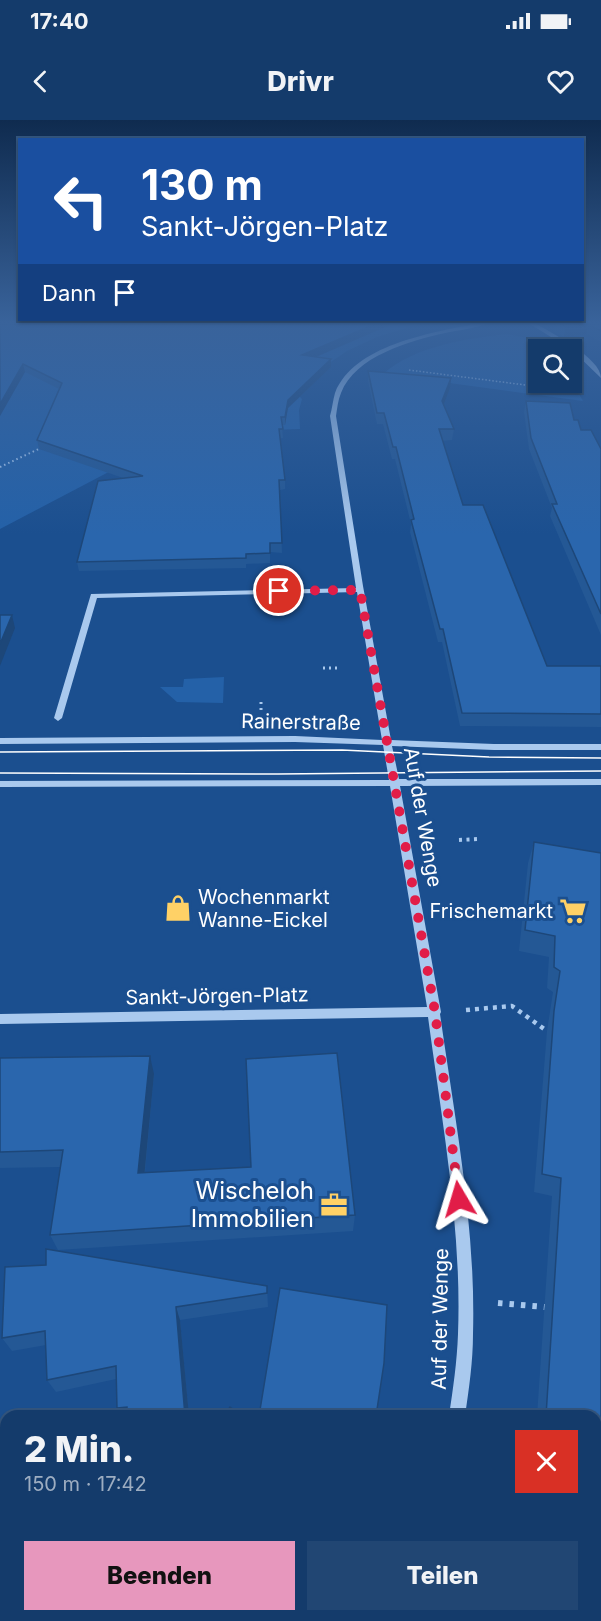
<!DOCTYPE html>
<html lang="de">
<head>
<meta charset="utf-8">
<style>
	:root { --surface:#143b6b; --page:#214673; --text:#f1f3f6; --muted:#9dadc1; --line:#33557e; --accent:#e797bd }
	body { margin:0; font-family:Inter,sans-serif; background:var(--page); color:var(--text); height:100vh; display:flex; flex-direction:column; font-size:22px; white-space:nowrap }
	* { box-sizing:border-box; margin:0 }
	p { font-size:20px; color:var(--muted) }
	.icon { flex:none; width:33px; height:33px; fill:none; stroke:currentColor; stroke-width:2; stroke-linecap:round; stroke-linejoin:round }
	.map { position:relative; flex:1; overflow:hidden }
	.side { position:absolute; left:0px; top:1290px; width:602px; height:212px; display:flex; flex-direction:column; background:var(--surface); border-radius:18px 18px 0 0; box-shadow:0 2px 4px #0004,0 0 0 2px var(--line) }
	.side>* { flex:none }
	.hud { position:absolute; left:18px; top:18px; width:566px; height:183px; border-radius:0px; box-shadow:0 2px 4px #0004,0 0 0 2px var(--line); background:#1a4fa0; color:#fff; overflow:hidden }
	.buttons { position:absolute; left:528px; top:219px; display:grid; gap:12px }
	.buttons a { display:grid; place-items:center; width:54px; height:54px; border-radius:0px; background:var(--surface); box-shadow:0 2px 4px #0004,0 0 0 2px var(--line); font-size:30px }
	.pin { position:absolute; display:grid; place-items:center; width:51px; height:51px; color:#fff; margin:-26px; border:3px solid #fff; border-radius:50%; box-shadow:0 2px 6px #0007 }
	.me { position:absolute; width:66px; margin:-33px; rotate:353deg; stroke-linejoin:round; filter:drop-shadow(0 0 4px #0008) }
	.turn { display:flex; align-items:center; gap:21px; height:126px; padding:0 24px; font-size:27px }
	.turn .icon { width:78px; height:78px; stroke-width:2.5 }
	.turn b { display:block; font-size:42px; line-height:51px }
	.then { display:flex; align-items:center; height:57px; padding:0 24px; background:#0003; gap:12px; font-size:22px }
	.round { display:grid; place-items:center; flex:none; width:63px; height:63px; border-radius:0px; background:var(--page) }
	.head { display:flex; align-items:center; justify-content:space-between; height:102px; padding:0 24px }
	h1 { font-size:36px; font-weight:800; line-height:45px }
	.primary-button { display:flex; gap:12px; margin-top:auto; padding:12px 24px }
	.primary-button a { flex:1; height:69px; border-radius:0px; background:var(--accent); color:#111; font-size:24px; font-weight:800; line-height:69px; text-align:center }
	.primary-button a+a { background:var(--page); color:var(--text) }
	.status { display:flex; justify-content:space-between; align-items:center; height:42px; padding:0 30px; background:var(--surface); direction:ltr }
	.status svg { height:16px; fill:currentColor }
	header { display:flex; justify-content:space-between; align-items:center; height:78px; padding:0 24px; background:var(--surface); font-size:27px; font-weight:800 }
	.map>svg:first-child { display:block }
	.green { fill:#2461a8 }
	.lines { fill:none; stroke-linecap:round; stroke-linejoin:round }
	.path-far5 { stroke:#a9c9ee; stroke-width:1.5; stroke-dasharray:1.5 2; stroke-linecap:butt }
	.path-far4 { stroke:#a9c9ee; stroke-width:2; stroke-dasharray:1.5 3; stroke-linecap:butt }
	.path-far3 { stroke:#a9c9ee; stroke-width:3; stroke-dasharray:2 4; stroke-linecap:butt }
	.path-far2 { stroke:#a9c9ee; stroke-width:4; stroke-dasharray:3 4.5; stroke-linecap:butt }
	.path-far1 { stroke:#a9c9ee; stroke-width:4.5; stroke-dasharray:4 5; stroke-linecap:butt }
	.path { stroke:#a9c9ee; stroke-width:6; stroke-dasharray:4.5 7; stroke-linecap:butt }
	.minor { fill:#a9c9ee; fill-rule:evenodd }
	.tram { stroke:#fff; stroke-width:1.5 }
	.wall { fill:#245895 }
	.shaded-wall { fill:#1d4779 }
	.building { fill:#2a66ad; stroke:#1d4779; stroke-width:1.5 }
	.route { stroke:#e11d48; stroke-width:10; stroke-dasharray:0 18 }
	.labels { text-anchor:middle; stroke-width:6; stroke-linejoin:round; paint-order:stroke }
	.street-label { font-size:20px; fill:#fff; stroke:#1b4f8f }
	.poi-label { font-size:20px; fill:#fff; stroke:#1b4f8f; text-anchor:start }
	.near-poi-label { font-size:24px; fill:#fff; stroke:#1b4f8f; text-anchor:end }
</style>
</head>
<body>
<div class="status"><b>17:40</b><svg viewBox="0 0 49 12"><path d="M0 12V9h3v3zM5 12V6h3v6zM10 12V3h3v9zM15 12V0h3v12zM26 1h20v11H26zM47 4h2v5h-2z"/></svg></div>
<header><svg class="icon" aria-label="back" viewBox="0 0 24 24"><path d="M15 5l-7 7 7 7"/></svg>Drivr<svg class="icon" aria-label="heart" viewBox="0 0 24 24"><path d="M12 20l-8-8c-3-5 5-10 8-4 3-6 11-1 8 4z"/></svg></header>
<div class="map">
<svg width="601" height="1501" viewBox="0 0 601 1501">
	<rect width="100%" height="100%" fill="#1b4f8f"/>
	<!-- green -->
	<g class="green">
		<path d="M0 204H419L377 217 347 231 328 244 299 276 302 279 299 290 300 309 183 313 0 409Z"/>
		<path d="M506 214 528 218 549 229 538 230V262H572L583 281 383 254C415 226 465 219 506 214Z"/>
		<path d="M224 557 223 583 177 582 160 567H183L184 559Z"/>
	</g>
	<g class="lines">
		<!-- path-far5 -->
		<path class="path-far5" d="M409 250 533 266 572 264"/>
		<!-- path-far4 -->
		<path class="path-far4" d="M0 347 43 327"/>
		<!-- path-far3 -->
		<g class="path-far3">
			<path d="M323 548H337"/>
			<path d="M261 582V592"/>
		</g>
		<!-- path-far2 -->
		<path class="path-far2" d="M459 720 479 719"/>
		<!-- path-far1 -->
		<path class="path-far1" d="M466 890 512 886 547 911"/>
		<!-- path -->
		<path class="path" d="M498 1183 545 1187"/>
		<!-- minor -->
		<g class="minor">
			<path d="M475 204H485C473 209 458 210 445 213 410 221 355 236 341 273 338 280 337 289 336 296L363 466 391 620 494 624H601V630H494L392 626 399 659H601V665L400 666 441 892 440 894C455 1000 476 1107 473 1214 473 1241 469 1269 465 1296H449C453 1269 457 1242 458 1214 462 1109 442 1002 428 897L0 904V894L427 887 390 666 0 667V661L389 660 383 625 295 622 0 624V618L295 616 382 620 357 472 97 478 62 598 58 601 54 598 91 474 356 468 330 296C332 289 333 280 335 273 354 225 430 213 475 204Z"/>
			<path d="M530 204H536C552 213 601 238 601 258L572 230Z"/>
			<path d="M393 1496H411L409 1501H391Z"/>
		</g>
		<!-- tram -->
		<g class="tram">
			<path d="M0 632 342 630 489 637 601 638"/>
			<path d="M0 653 278 654 601 651"/>
		</g>
	</g>
	<!-- wall -->
	<g class="wall">
		<path d="M0 204H392L316 237 331 239V247L288 288 285 305H282L283 318H280L285 360V369L280 370 282 433 270 432V443L246 444V448L79 451 77 442 123 358 39 329 37 320 59 269 25 252 0 296Z"/>
		<path d="M556 204H601V222L586 214 564 217 554 212Z"/>
		<path d="M368 251 450 268 444 284 454 309 452 320 442 321 463 385 547 546H601V607L460 606 442 522H438L410 412 411 404 395 339H392L383 304H377L368 261Z"/>
		<path d="M526 281 574 300 581 310 601 329V515L550 396 552 388 529 329 524 292Z"/>
		<path d="M534 722 601 733V1501H522L523 1496H596V1296H537L552 1076 534 1072 547 911 553 872 547 868 549 837 519 831 528 743Z"/>
		<path d="M0 938 154 954 145 1052 355 1095 353 1111 58 1130 50 1115 60 1047 0 1048Z"/>
		<path d="M267 1166 268 1187 180 1200 189 1296H122L117 1288 116 1259 56 1272 47 1260 46 1225 12 1231 2 1218Z"/>
	</g>
	<!-- shaded-wall -->
	<g class="shaded-wall">
		<path d="M375 204H392L302 243V235Z"/>
		<path d="M588 204 586 214 564 217 566 207Z"/>
		<path d="M331 239V247L288 288 285 305V297L288 280Z"/>
		<path d="M23 244 25 252 0 296V284Z"/>
		<path d="M451 258 450 268 441 292 442 281Z"/>
		<path d="M12 495 15 508 0 546V524Z"/>
		<path d="M150 936 154 954 143 1069 138 1053Z"/>
		<path d="M176 1187 180 1200 189 1296H185Z"/>
		<path d="M263 1496H269L263 1501H258Z"/>
	</g>
	<!-- building -->
	<g class="building">
		<path d="M0 204H375L302 235 331 239 288 280 285 297H281L283 309H279L285 360H279L282 423H270V433L246 434V438L77 442 98 361 143 356 37 320 62 263 23 244 0 284Z"/>
		<path d="M560 204H601V211L588 204 566 207Z"/>
		<path d="M368 251 451 258 442 281 454 309H439L463 385H483L547 546H601V594L462 593 443 509H440L411 400 414 399 396 327H393L384 293H377Z"/>
		<path d="M526 281 570 283 574 300H578L581 310H591L601 329V494L552 384H557L531 318Z"/>
		<path d="M0 495H12L0 524Z"/>
		<path d="M534 722 601 733V1501H532L533 1496H596V1296H546L561 1058 542 1054 554 891 560 851 554 847 555 816 525 810Z"/>
		<path d="M337 933 355 1095 50 1115 63 1030 0 1032V938L150 936 138 1053 251 1047 246 939Z"/>
		<path d="M46 1129 267 1166V1173L176 1187 185 1296H127V1287L117 1288 116 1246 47 1260 45 1211 2 1218 5 1147 46 1145Z"/>
		<path d="M280 1168 387 1185 384 1243 376 1296H259Z"/>
		<path d="M230 1287 243 1296H224Z"/>
		<path d="M6 1454V1496H263L258 1501H0V1456Z"/>
	</g>
	<!-- sky -->
	<linearGradient id="sky" x2="0" y2="1"><stop stop-color="#0f2b4f"/><stop offset="0.49" stop-color="#39639b"/><stop offset="1" stop-color="#39639b" stop-opacity="0"/></linearGradient>
	<rect width="601" height="414" fill="url(#sky)"/>
	<g class="lines">
		<!-- route -->
		<path class="route" d="M279 471 360 470 435 892 459 1079"/>
	</g>
	<!-- icons -->
	<defs>
		<symbol id="shop-bare" viewBox="-9 -9 18 18"><path d="M-5-2.5h2.3a2.7 3.5 0 0 1 5.4 0H5L5.5 6h-11ZM-1.5-2.5h3a1.5 2.3 0 0 0-3 0Z" fill="#ffd166" stroke="#1b4f8f" stroke-width="2.5" paint-order="stroke"/></symbol>
		<symbol id="supermarket-bare" viewBox="-9 -9 18 18"><path d="M-6-5.5h2.5l.6 2H6L4.5 2H-2.5L-4.4-4H-6ZM-1.5 3.2a1.3 1.3 0 1 0 .1 0ZM3 3.2a1.3 1.3 0 1 0 .1 0Z" fill="#ffd166" stroke="#1b4f8f" stroke-width="2.5" paint-order="stroke"/></symbol>
		<symbol id="office-bare" viewBox="-9 -9 18 18"><path d="M-6-3h4V-5.5h4V-3h4V5H-6ZM-1-4.5V-3h2v-1.5ZM-6 0V1H6V0Z" fill="#ffd166" stroke="#1b4f8f" stroke-width="2.5" paint-order="stroke"/></symbol>
	</defs>
	<g fill-rule="evenodd">
		<use href="#shop-bare" x="159" y="769" width="38" height="38"/>
		<use href="#supermarket-bare" x="554" y="772" width="38" height="38"/>
		<use href="#office-bare" x="315" y="1066" width="38" height="38"/>
	</g>
	<g class="labels">
		<!-- street labels -->
		<g class="street-label">
			<text transform="translate(301 602) rotate(1)" y="7">Rainerstraße</text>
			<text transform="translate(423 697) rotate(80)" y="7">Auf der Wenge</text>
			<text transform="translate(217 876) rotate(-1)" y="7">Sankt-Jörgen-Platz</text>
			<text transform="translate(440 1199) rotate(-89)" y="7">Auf der Wenge</text>
		</g>
		<!-- poi labels -->
		<g class="poi-label">
			<text x="198" y="784">Wochenmarkt<tspan x="198" dy="23">Wanne-Eickel</tspan></text>
			<text x="553" y="798" text-anchor="end">Frischemarkt</text>
		</g>
		<!-- near-poi labels -->
		<g class="near-poi-label">
			<text x="314" y="1079">Wischeloh<tspan x="314" dy="28">Immobilien</tspan></text>
		</g>
	</g>
</svg>
<div class="buttons">
<a><svg class="icon" aria-label="search" viewBox="0 0 24 24"><circle cx="10" cy="10" r="6"/><path d="M15 15l6 6"/></svg></a>
</div>
<div class="pin" style="left:279px;top:471px;background:#d93025"><svg class="icon" aria-label="arrive" viewBox="0 0 24 24"><path d="M6 21V4h12l-3 4 3 4H6"/></svg></div>
<svg class="me" style="left:459px;top:1079px" viewBox="-20 -20 40 40"><path d="M0-17L14 15 0 8-14 15z" fill="#e11d48" stroke="#fff" stroke-width="4"/></svg>
<div class="hud">
<div class="turn"><svg class="icon" aria-label="left" viewBox="0 0 24 24"><path d="M17 20v-9H6M10 6l-5 5 5 5"/></svg><div><b>130 m</b>Sankt-Jörgen-Platz</div></div>
<div class="then">Dann<svg class="icon" aria-label="arrive" viewBox="0 0 24 24"><path d="M6 21V4h12l-3 4 3 4H6"/></svg></div>
</div>
<section class="side">
<div class="head"><div><h1>2 Min.</h1><p>150 m · 17:42</p></div><a class="round" style="background:#d93025;color:#fff"><svg class="icon" aria-label="close" viewBox="0 0 24 24"><path d="M6 6l12 12M18 6L6 18"/></svg></a></div>
<div class="primary-button"><a>Beenden</a><a>Teilen</a></div>
</section>
</div>
</body>
</html>
